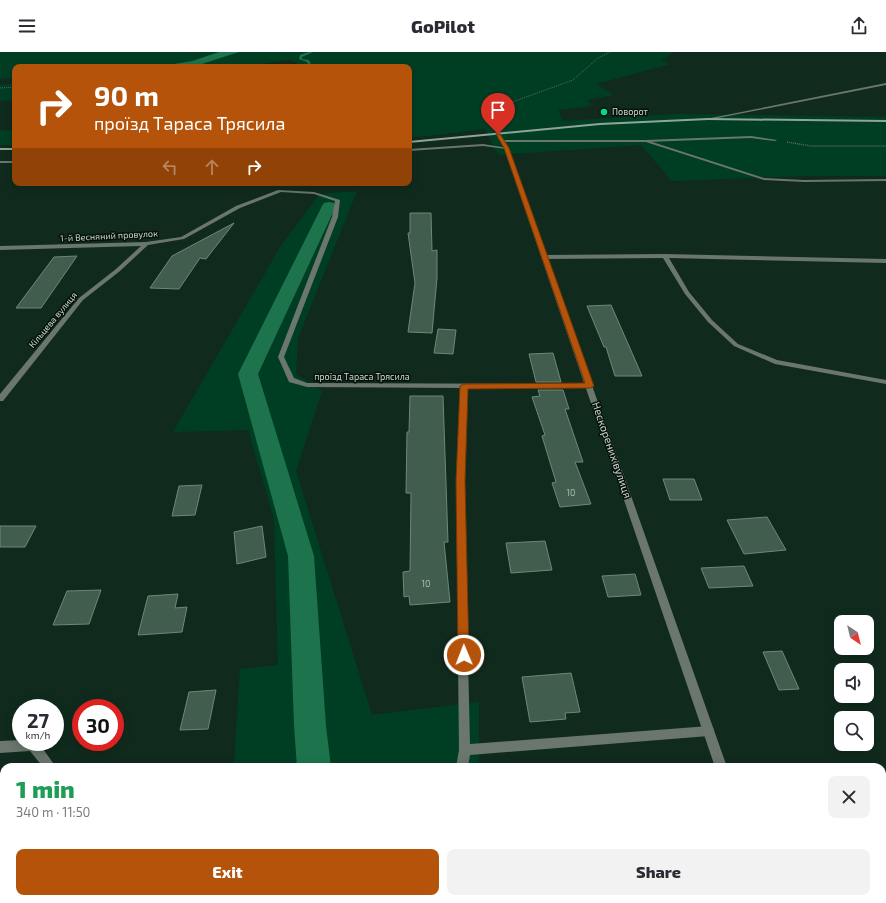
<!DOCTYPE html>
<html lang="en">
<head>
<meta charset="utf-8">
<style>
	:root { --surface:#fff; --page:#f2f2f3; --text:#2b2b33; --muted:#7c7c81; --accent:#b45309 }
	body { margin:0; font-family:"Exo 2",sans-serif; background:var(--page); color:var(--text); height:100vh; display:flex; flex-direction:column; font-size:15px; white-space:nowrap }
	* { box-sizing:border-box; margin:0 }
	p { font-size:13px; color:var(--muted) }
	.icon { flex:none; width:22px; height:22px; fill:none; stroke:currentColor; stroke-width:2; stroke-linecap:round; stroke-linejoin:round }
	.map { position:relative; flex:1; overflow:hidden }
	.side { position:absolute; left:0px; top:711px; width:886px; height:140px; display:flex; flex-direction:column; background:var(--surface); border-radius:12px 12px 0 0; box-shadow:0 2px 10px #0003 }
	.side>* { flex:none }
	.banner { position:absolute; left:12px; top:12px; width:400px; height:122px; border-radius:8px; box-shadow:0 2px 10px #0003; background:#b45309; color:#fff; overflow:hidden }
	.needle { width:26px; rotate:145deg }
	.fabs { position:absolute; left:834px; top:563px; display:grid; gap:8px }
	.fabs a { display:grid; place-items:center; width:40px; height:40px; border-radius:8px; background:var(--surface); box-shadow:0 2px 10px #0003; font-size:20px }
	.speed { position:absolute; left:12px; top:647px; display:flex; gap:8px; font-size:20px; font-weight:700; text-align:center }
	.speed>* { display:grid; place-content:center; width:52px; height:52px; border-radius:50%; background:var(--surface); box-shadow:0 2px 10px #0003; line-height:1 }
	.speed small { font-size:10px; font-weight:400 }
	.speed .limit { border:6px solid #d22; background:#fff; color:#111 }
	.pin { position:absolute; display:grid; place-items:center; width:34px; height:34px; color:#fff; margin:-41px -17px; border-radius:50% 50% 50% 0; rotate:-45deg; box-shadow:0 0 4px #0007 }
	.pin .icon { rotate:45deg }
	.me { position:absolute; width:44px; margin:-22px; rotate:359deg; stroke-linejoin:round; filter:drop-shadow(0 0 3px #0008) }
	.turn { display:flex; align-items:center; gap:14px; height:84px; padding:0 16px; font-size:18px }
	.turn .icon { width:52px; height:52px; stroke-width:2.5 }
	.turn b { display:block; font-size:28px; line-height:34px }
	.lanes { display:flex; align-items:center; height:38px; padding:0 16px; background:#0003; justify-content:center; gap:20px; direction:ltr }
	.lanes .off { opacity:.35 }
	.round { display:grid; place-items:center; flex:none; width:42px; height:42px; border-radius:8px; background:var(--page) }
	.overview { display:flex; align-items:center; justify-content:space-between; height:68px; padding:0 16px }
	h1 { font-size:24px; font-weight:800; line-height:30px; color:#1e9e55 }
	.cta { display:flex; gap:8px; margin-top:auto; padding:8px 16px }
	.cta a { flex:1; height:46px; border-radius:8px; background:var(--accent); color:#fff; font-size:16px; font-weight:800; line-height:46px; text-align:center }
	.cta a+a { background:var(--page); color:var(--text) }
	header { display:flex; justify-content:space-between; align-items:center; height:52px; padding:0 16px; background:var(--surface); font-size:18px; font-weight:800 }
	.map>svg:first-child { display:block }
	.green { fill:#003e24 }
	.water { fill:#1c734c }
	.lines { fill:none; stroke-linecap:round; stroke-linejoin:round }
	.stream { fill:#1c734c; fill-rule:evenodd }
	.canal { fill:#1c734c; fill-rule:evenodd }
	.building { fill:#415d4d; stroke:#6c8977 }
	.path-far1 { stroke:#556c60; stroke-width:1; stroke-dasharray:1 1; stroke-linecap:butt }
	.path { stroke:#556c60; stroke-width:1.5; stroke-dasharray:1 1; stroke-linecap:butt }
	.service { fill:#6a766e; fill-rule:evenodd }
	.minor { fill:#6a766e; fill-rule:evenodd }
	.tertiary { fill:#6a766e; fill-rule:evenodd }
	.secondary { fill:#90a598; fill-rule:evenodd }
	.route { fill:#b45309; stroke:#753606 }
	.poi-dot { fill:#02d98b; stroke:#06110b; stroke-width:1.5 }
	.labels { text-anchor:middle; stroke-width:3; stroke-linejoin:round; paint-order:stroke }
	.far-poi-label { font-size:9px; fill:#cadad0; stroke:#06110b; text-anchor:start }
	.far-street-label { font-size:9px; fill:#cadad0; stroke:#06110b }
	.number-label { font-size:9px; fill:#a8bbaf }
	.street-label { font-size:11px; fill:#cadad0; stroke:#06110b }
</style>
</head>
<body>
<header><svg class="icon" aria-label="menu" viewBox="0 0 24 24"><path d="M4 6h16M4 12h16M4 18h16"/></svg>GoPilot<svg class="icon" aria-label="share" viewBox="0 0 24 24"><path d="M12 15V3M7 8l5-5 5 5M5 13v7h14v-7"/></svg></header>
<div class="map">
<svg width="886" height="851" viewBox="0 0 886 851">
	<rect width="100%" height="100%" fill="#102b1d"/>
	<!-- green -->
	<g class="green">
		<path d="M0 0H219L192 9 156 15H15V26L0 27Z"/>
		<path d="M239 0H673L661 9 670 12 596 32 613 43 587 48 592 54 558 58 563 69 676 62 886 65V124H805L672 129 641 93 498 103 485 77 409 86V15H297V11L290 8 239 15H193Z"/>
		<path d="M15 31V48L0 49V33Z"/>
		<path d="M0 78 15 79V93H0Z"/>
		<path d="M357 139 298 286 296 322 322 339 296 419 372 663 479 650V715H234L240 617 278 613 274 467 248 378 173 380 282 192 320 142Z"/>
		<path d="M225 847H480L481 851H225Z"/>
	</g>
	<!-- water -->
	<path class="water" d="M219 0H239L193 15H156L192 9Z"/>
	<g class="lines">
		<!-- stream -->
		<path class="stream" d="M309 0H313L302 5V7L309 8 312 15H310L307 10 299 7 300 3Z"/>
		<!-- canal -->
		<g class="canal">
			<path d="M329 150 334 151 336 154 258 322 314 504 326 674 331 715H297L294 674 288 504 238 322 322 154 324 151Z"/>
			<path d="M311 847H349L350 851H312Z"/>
		</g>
	</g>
	<!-- building -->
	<g class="building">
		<path d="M410 161H431L432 199 437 198V226L432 281 408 280 415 231 408 181H410Z"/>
		<path d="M234 171 206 207 200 206 179 237 150 236 172 204Z"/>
		<path d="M77 204 41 256H16L54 205Z"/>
		<path d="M611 253 636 310 642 324H615L606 295H604L587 254Z"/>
		<path d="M438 277 456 278 453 302 434 301Z"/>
		<path d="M553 301 561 330H536L529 302Z"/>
		<path d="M538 338H563L569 357H565L583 410H575L591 452 560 455 552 431 556 430 542 384 545 383 532 345 540 344Z"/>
		<path d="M410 344H443L448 490H444L450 550 410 553 409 544 404 545 403 520 410 519 411 441H406L407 380H409Z"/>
		<path d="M663 427H694L702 448H670Z"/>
		<path d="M202 433 195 463 172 464 179 434Z"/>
		<path d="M767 465 786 498 744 502 727 468Z"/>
		<path d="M0 474H36L25 495H0Z"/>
		<path d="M262 474 266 505 237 512 234 480Z"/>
		<path d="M545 489 552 518 511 521 506 491Z"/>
		<path d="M744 514 753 534 709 536 701 516Z"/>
		<path d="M635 522 641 543 608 545 602 524Z"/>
		<path d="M101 538 89 572 53 573 67 539Z"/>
		<path d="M178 542 175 556 187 555 182 580 138 583 148 544Z"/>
		<path d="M782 599 799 637 779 638 763 600Z"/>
		<path d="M571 621 580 660 565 661 566 667 530 670 522 625Z"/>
		<path d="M216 638 208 677 180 678 189 640Z"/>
	</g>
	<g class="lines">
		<!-- path-far1 -->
		<g class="path-far1">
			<path d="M219 15H221"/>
			<path d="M0 36 15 35"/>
			<path d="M500 68V57L504 53 573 28 598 6 610 0"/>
		</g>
		<!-- path -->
		<path class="path" d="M787 90 811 94H886"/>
		<!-- service -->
		<g class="service">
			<path d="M886 31V33L708 68 706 67Z"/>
			<path d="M751 84 777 88 775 89 751 86 646 90 644 89 646 88Z"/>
		</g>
		<!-- minor -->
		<g class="minor">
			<path d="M502 88H646L764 126 804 128 886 127V129L804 130 764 128 646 90H501Z"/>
			<path d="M483 92 508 96 506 97 483 94 409 99V97Z"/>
			<rect x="0" y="109" width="15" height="2"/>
			<path d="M278 138 314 140 340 148 338 165 284 305 294 326 307 331 590 332 593 334 590 336H467L464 429 470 692 709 674 713 675 714 679 713 683 709 684 470 703 468 715H456L459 698 456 429 460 336 307 335 289 330 278 305 332 165 335 149 314 142 281 140 240 156 184 187 148 193 120 219 83 248 3 349H0V342L79 246 116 217 141 194 0 198V194L146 190 181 185 236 154Z"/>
			<path d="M665 202 886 207V211L669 206 689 240 712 268 738 292 777 308 886 328V332L775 312 734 294 708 270 685 242 663 206 545 207 542 205 545 203Z"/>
			<path d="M21 688V690H38L56 715H43L30 699 0 701V689Z"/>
			<path d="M21 847H33L32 851H20Z"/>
			<rect x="437" y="847" width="12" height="4"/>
		</g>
		<!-- tertiary -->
		<g class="tertiary">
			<path d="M497 82H499L508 96 727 715H715L504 96Z"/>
			<path d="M760 847H773L774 851H761Z"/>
		</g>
		<!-- secondary -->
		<g class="secondary">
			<path d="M708 66 886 68V70L708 68 600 73 409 91V89L600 71Z"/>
			<rect x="0" y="96" width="15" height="2"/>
		</g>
	</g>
	<!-- route -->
	<path class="route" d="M496 82H500L509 96 594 334 590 336 468 337 465 429 469 603 468 607 464 608 459 607 458 603 456 429 460 334 464 332 585 331 504 96Z"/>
	<!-- markers -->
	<circle class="poi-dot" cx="604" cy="60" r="4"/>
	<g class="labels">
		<!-- far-poi labels -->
		<g class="far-poi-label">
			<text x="612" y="63">Поворот</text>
		</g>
		<!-- far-street labels -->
		<g class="far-street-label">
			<text transform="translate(109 184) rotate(-3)" y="3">1-й Весняний провулок</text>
			<text transform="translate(53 268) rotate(-50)" y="3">Кільцева вулиця</text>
			<text x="362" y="328">проїзд Тараса Трясила</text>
		</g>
		<!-- number labels -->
		<g class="number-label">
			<text x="571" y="444">10</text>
			<text x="426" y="535">10</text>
		</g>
		<!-- street labels -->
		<g class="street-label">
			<text transform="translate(612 398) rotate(71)" y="4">Нескорених вулиця</text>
		</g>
	</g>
</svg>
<div class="fabs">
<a><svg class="needle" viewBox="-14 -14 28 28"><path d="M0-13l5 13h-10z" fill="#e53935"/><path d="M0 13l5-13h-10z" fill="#7c7c81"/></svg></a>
<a><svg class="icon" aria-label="sound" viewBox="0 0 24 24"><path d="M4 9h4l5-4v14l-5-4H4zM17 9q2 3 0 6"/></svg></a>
<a><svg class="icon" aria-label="search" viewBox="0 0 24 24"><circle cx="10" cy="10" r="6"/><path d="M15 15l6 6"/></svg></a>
</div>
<div class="speed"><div>27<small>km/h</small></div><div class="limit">30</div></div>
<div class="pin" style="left:498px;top:82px;background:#d93025"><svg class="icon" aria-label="arrive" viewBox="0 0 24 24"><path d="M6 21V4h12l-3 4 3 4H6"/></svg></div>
<svg class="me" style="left:464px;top:603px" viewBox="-20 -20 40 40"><circle r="17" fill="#b45309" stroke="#fff" stroke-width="3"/><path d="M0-11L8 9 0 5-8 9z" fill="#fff"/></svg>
<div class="banner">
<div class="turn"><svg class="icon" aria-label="right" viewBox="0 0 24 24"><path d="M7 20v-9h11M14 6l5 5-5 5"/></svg><div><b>90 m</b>проїзд Тараса Трясила</div></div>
<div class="lanes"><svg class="icon off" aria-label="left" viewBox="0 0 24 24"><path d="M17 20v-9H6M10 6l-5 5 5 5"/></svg><svg class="icon off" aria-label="ahead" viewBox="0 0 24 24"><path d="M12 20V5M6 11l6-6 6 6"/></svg><svg class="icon" aria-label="right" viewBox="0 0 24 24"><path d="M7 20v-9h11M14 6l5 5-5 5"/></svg></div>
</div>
<section class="side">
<div class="overview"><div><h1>1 min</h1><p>340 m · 11:50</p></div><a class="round"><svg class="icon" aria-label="close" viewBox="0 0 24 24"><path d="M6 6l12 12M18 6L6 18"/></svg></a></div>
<div class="cta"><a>Exit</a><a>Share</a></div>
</section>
</div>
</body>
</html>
